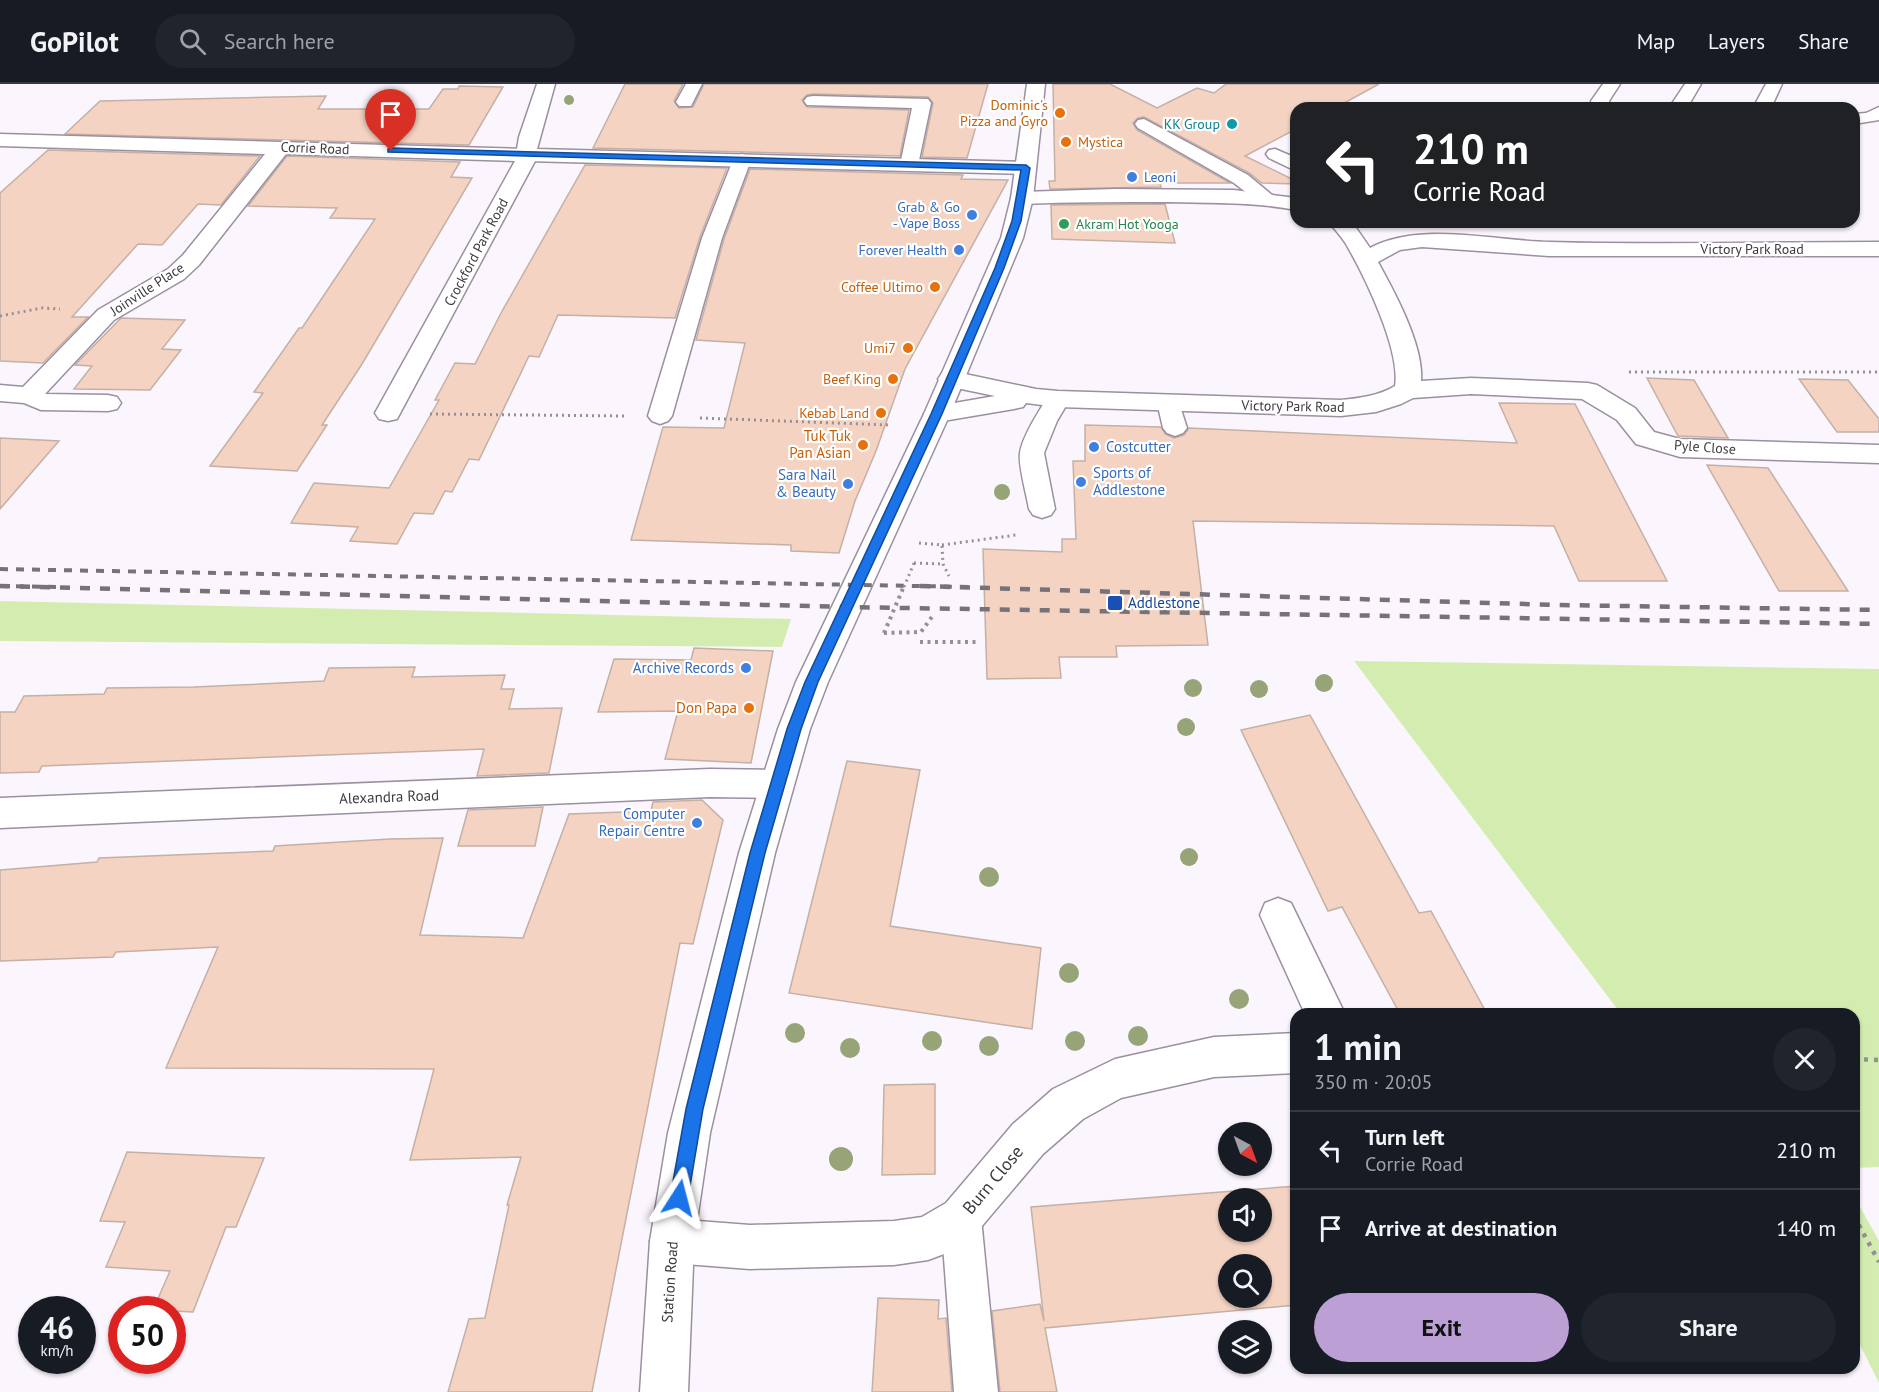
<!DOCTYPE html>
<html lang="en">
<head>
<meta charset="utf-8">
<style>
	:root { --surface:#171b24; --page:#20242c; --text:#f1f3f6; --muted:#9ea1a6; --line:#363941; --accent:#bb9fd5 }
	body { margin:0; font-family:"PT Sans",sans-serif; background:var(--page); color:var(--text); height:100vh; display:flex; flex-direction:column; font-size:22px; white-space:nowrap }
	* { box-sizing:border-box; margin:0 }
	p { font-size:20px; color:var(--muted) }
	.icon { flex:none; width:33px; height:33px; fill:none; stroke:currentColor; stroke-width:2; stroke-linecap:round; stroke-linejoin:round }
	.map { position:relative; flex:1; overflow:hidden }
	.side { position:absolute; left:1290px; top:924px; width:570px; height:366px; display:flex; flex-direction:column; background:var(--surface); border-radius:18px; box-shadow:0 2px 4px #0004 }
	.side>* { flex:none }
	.top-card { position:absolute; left:1290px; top:18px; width:570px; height:126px; border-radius:18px; box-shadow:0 2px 4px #0004; background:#202124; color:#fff; overflow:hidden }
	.needle { width:39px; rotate:139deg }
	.controls { position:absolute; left:1218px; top:1038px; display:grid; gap:12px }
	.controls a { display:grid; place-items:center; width:54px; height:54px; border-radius:50%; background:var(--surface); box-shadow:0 2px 4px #0004; font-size:30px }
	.speed { position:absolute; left:18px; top:1212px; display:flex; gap:12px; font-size:30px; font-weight:700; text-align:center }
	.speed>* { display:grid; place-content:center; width:78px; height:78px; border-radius:50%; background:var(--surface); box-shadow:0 2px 4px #0004; line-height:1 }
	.speed small { font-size:15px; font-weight:400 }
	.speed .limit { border:9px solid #d22; background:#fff; color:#111 }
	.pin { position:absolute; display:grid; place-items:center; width:51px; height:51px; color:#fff; margin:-62px -26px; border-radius:50% 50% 50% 0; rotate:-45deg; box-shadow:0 0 6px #0007 }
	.pin .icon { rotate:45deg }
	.me { position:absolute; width:66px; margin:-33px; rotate:9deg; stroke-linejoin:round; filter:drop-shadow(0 0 4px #0008) }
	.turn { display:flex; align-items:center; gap:21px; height:126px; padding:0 24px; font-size:27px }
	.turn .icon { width:78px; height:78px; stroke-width:2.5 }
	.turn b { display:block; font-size:42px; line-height:51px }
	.round { display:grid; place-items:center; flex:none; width:63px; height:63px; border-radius:32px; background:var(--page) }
	.headline { display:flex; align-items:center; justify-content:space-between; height:102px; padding:0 24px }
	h1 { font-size:36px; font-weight:800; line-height:45px }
	.primary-button { display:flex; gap:12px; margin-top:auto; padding:12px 24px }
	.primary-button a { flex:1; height:69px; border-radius:36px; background:var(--accent); color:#111; font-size:24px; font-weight:800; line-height:69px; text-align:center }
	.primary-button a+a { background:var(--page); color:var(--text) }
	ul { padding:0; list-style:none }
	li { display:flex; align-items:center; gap:18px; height:78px; padding:0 24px; border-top:2px solid var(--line) }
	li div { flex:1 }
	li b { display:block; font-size:22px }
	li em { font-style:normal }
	header { display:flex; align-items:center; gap:36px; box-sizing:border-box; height:84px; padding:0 30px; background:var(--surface); border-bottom:2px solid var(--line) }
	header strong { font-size:28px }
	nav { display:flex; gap:33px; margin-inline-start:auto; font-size:21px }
	.search { width:420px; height:54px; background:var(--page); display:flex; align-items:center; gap:15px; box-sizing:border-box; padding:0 21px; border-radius:33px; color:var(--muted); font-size:22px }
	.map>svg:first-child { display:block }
	.green { fill:#d3edb1 }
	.building { fill:#f4d3c2; stroke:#c4b0a5; stroke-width:1.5; fill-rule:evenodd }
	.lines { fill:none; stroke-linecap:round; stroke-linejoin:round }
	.service-casing { stroke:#9b8fa0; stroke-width:3 }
	.minor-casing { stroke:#9b8fa0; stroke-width:3 }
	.tertiary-casing { stroke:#9b8fa0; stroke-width:3 }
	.secondary-casing { stroke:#9b8fa0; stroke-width:3 }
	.path-far2 { stroke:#959097; stroke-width:3; stroke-dasharray:2 4; stroke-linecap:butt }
	.path-far1 { stroke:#959097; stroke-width:4; stroke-dasharray:3 4.5; stroke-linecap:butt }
	.path { stroke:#959097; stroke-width:4.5; stroke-dasharray:4 6; stroke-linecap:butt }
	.service { fill:#fff; fill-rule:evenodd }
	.minor { fill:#fff; fill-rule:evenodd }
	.tertiary { fill:#fff; fill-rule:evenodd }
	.secondary { fill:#fff; fill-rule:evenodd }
	.rail-far1 { stroke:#777279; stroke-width:4; stroke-dasharray:8 8; stroke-linecap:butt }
	.rail { stroke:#777279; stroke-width:4.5; stroke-dasharray:10 10; stroke-linecap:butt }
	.path-bridge-far1 { stroke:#959097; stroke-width:3; stroke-dasharray:2 4; stroke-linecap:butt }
	.path-bridge { stroke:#959097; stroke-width:4; stroke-dasharray:3 4.5; stroke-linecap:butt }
	.tree { fill:#97a478 }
	.route { fill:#1a73e8; stroke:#114b97; stroke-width:1.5 }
	.food-dot { fill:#e8710a; stroke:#fff; stroke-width:2 }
	.culture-dot { fill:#0f9aa8; stroke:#fff; stroke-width:2 }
	.shop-dot { fill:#3f7fe0; stroke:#fff; stroke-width:2 }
	.leisure-dot { fill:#2e9e5b; stroke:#fff; stroke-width:2 }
	.transit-dot { fill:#1a4fb4; stroke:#fff; stroke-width:2 }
	.labels { text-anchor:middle; stroke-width:4.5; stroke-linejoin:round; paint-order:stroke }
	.far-food-label { font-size:14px; fill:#c56008; stroke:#fff; text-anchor:end }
	.far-culture-label { font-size:14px; fill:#0d838f; stroke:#fff; text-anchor:end }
	.far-street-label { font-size:14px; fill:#3f3a41; stroke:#fff }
	.far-shop-label { font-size:14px; fill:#366cbe; stroke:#fff; text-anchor:end }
	.far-leisure-label { font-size:14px; fill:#27864d; stroke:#fff; text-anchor:start }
	.food-label { font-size:15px; fill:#c56008; stroke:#fff; text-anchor:end }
	.shop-label { font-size:15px; fill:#366cbe; stroke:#fff; text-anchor:end }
	.transit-label { font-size:15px; fill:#164399; stroke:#fff; text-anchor:start }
	.street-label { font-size:15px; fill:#3f3a41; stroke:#fff }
	.near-street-label { font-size:18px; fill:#3f3a41; stroke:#fff }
</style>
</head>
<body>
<header>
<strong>GoPilot</strong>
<div class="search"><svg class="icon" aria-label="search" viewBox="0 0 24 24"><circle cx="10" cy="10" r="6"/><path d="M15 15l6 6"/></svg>Search here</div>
<nav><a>Map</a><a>Layers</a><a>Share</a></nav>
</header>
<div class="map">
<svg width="1879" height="1308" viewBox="0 0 1879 1308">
	<rect width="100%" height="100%" fill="#fbf6fd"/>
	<!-- green -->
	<g class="green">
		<path d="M0 517 791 535 782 563 0 557Z"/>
		<path d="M1354 577 1879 585V1083L1854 1084V930H1621Z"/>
		<path d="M1854 1112 1879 1157V1299L1854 1249Z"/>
	</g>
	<!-- building -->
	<g class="building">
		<path d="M625 0H683L674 17 679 24 693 23 704 0H988L967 74 922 73 933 19 928 13 813 10 807 11 802 16 807 23 909 26 900 72 593 64Z"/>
		<path d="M1053 0H1110L1157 24 1197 4 1214 9 1226 0H1379L1335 24H1296V45L1245 72 1296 97V100L1262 99 1249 89 1144 33 1138 34 1133 39 1137 46 1230 99H1160L1161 103 1050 105 1049 97H1055Z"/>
		<path d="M459 2 503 3 469 61 65 50 100 17 326 12 318 25H429L443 5H458Z"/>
		<path d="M48 66 260 72 221 121 198 120 162 161 138 160 72 233H88L43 279 0 277V109Z"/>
		<path d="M287 72 460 78 451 93 472 94 362 280 322 341H327L297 387 210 382 263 309 254 308 299 244H302L375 135 330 134 337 124 248 122Z"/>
		<path d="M585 81 727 84 700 153 675 234 558 231 539 273 529 272 479 376 469 375 452 408 445 407 433 430 414 429 397 460 350 457 358 443 291 439 314 399 389 404 439 316H435L455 279 475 280 501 229Z"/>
		<path d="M750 85 963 91 961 95 1008 96 905 285 876 367 855 417 839 469 791 467V461L631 456 663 343 724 344 745 259 696 256 724 155Z"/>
		<path d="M1165 120 1175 159 1052 155 1051 121Z"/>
		<path d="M121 234 185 236 162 265 181 266 150 306 74 305 92 282 75 281Z"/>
		<path d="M1647 294 1694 296 1728 354 1678 352Z"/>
		<path d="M1799 295 1848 296 1879 335V348H1837Z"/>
		<path d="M1499 319 1575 320 1667 497H1579L1554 442 1193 437 1208 561 1116 562 1117 573H1059L1061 594 987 595 983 465 1062 468V455H1076L1073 377H1085V341L1161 343 1165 350 1174 354 1184 351 1189 344 1517 359Z"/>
		<path d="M0 354 59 357 0 425Z"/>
		<path d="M1707 381 1768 384 1848 507H1779Z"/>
		<path d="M694 564 773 567 751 679 665 675 678 627 598 628 614 575 691 576Z"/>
		<path d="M415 583 412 593 505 591 501 605H514L509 625 562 624 549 689 477 692 484 665 42 682 39 688 0 689V628H15L24 612 104 610 107 604 194 603 324 597 329 584Z"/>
		<path d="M1310 631 1419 829 1431 827 1487 930H1400L1342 823 1328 827 1241 646Z"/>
		<path d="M847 677 920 686 890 842 1041 864 1032 945 789 909Z"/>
		<path d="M702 716 723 736 693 860 680 859 592 1308H448L469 1235 485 1234 509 1121H507L521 1073 410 1076 434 985 166 984 218 863 116 868 113 873 0 877V786L97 778 99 774 273 767 275 762 390 755 443 754 420 851 523 854 569 730 651 727 653 718Z"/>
		<path d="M543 723 535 762H458L468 726Z"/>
		<path d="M935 1000V1090L882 1091 884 1001Z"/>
		<path d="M127 1068 264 1074 236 1143H226L193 1228 153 1226 170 1187 106 1183 125 1138 100 1137Z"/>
		<path d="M1296 1102V1221L1045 1244 1057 1308H1000L992 1227 1040 1220 1044 1237 1031 1123ZM1228 1114H1262V1148H1228ZM1228 1180H1262V1214H1228Z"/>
		<path d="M878 1214 939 1216 938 1235 946 1234 952 1308H872Z"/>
	</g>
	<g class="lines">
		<defs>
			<g id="service">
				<path d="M686 0H702L691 22H679L676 18Z"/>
				<path d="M1603 0H1620L1609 17 1611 24H1593L1591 17Z"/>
				<path d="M1685 0H1701L1687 24H1669Z"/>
				<path d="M1766 0H1782L1771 24H1753Z"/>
				<path d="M813 12 928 15 931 19 918 81 916 85H902L900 81 912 24 807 21 804 17 807 13Z"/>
				<path d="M1879 23V36L1854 40V30L1866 29Z"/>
				<path d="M1144 35 1248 91 1278 116 1275 120H1261L1234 99 1138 44 1135 40 1138 36Z"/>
				<path d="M1275 65 1296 74V87L1269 74 1266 70 1269 66Z"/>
				<path d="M742 70 748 72 751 76 722 154 672 332 668 337 660 340 652 337 648 332 702 154 733 76 736 72Z"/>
				<path d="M1058 308 1066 310 1070 315 1057 337 1044 369 1055 425 1051 431 1042 434 1033 431 1029 425C1027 412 1018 381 1020 369 1022 353 1041 323 1050 310Z"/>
				<path d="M1169 311 1177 313 1187 344 1183 349 1175 352 1167 349 1163 344 1157 318 1161 313Z"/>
				<path d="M961 1114 975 1120 981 1134 998 1308H954L941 1134 947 1120Z"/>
			</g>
			<g id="minor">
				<path d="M0 50 526 65 533 67 536 71 535 77 397 335 388 337 379 335 375 329 515 77 286 70 199 181 184 195 114 236 45 310 108 311 117 313 121 319 117 325 108 327 41 326 24 319 0 317V301L23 303 98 226 168 185 183 171 265 70 0 62Z"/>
				<path d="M1115 105 1234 106 1296 114V126C1254 118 1211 119 1168 118 1120 118 1071 118 1022 120L1015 118 1011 114 1015 110 1022 108Z"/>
				<path d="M1329 138H1352L1370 164C1420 137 1495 157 1550 158 1659 161 1769 158 1879 158V172H1549L1422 163 1400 166 1378 178C1395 209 1424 262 1421 297L1471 294 1588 299 1597 301 1635 324 1654 348 1680 355 1879 361V379L1680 373 1636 360 1617 336 1582 315 1471 310 1413 314 1401 320 1376 328 1341 332 1058 323 1026 319 1023 323 1014 325 937 338 928 336 924 330 928 324 937 322 995 312 942 301 938 295 942 289 951 287 1036 305 1058 307 1341 316C1360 314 1378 312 1395 302 1401 266 1364 191 1346 160 1341 152 1335 146 1329 138Z"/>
				<path d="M710 685 777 686 789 690 794 700 789 710 777 714 710 713 0 744V714Z"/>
				<path d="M1278 814 1291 819 1345 930H1305L1260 831 1265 819Z"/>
				<path d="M1296 949V989L1214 993 1121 1014 1083 1035 1043 1070 976 1149 944 1170 928 1176 894 1181 750 1185 672 1179 656 1173 650 1157 656 1141 672 1135 750 1141 894 1137 922 1133 946 1119 1013 1040 1053 1005 1115 975 1214 953Z"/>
			</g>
			<path id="tertiary" d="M537 0H555L537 65 1026 78 1033 80 1036 84 1033 88 1026 90 526 77 519 75 516 71 519 53Z"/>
			<path id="secondary" d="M1027 0H1045L1033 114 1023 154 950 330 828 598 810 645 775 769 710 1049 694 1157 688 1308H640L650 1157 668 1049 739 769 778 645 796 598 924 330 1001 154 1011 114Z"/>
		</defs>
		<!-- service casing -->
		<use href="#service" class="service-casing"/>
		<!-- minor casing -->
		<use href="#minor" class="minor-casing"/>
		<!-- tertiary casing -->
		<use href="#tertiary" class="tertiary-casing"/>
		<!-- secondary casing -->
		<use href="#secondary" class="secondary-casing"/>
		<!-- path-far2 -->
		<g class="path-far2">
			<path d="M0 232 42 224 60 225"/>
			<path d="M1629 288H1879"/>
			<path d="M430 330 626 332"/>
			<path d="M700 334 890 341"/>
			<path d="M919 459 942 461 943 480 949 492"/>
			<path d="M942 461 1016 451"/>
			<path d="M914 479 943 480"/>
		</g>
		<!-- path-far1 -->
		<g class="path-far1">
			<path d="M884 549 921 548 934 530"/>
			<path d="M920 558H978"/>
		</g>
		<!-- path -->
		<g class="path">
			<path d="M1854 975 1879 976"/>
			<path d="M1854 1132 1879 1178"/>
		</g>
		<!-- service -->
		<use href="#service" class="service"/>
		<!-- minor -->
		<use href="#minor" class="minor"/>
		<!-- tertiary -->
		<use href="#tertiary" class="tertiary"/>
		<!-- secondary -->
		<use href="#secondary" class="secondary"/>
		<!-- rail-far1 -->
		<g class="rail-far1">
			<path d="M0 485 970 503"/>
			<path d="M0 502 56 503"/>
		</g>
		<!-- rail -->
		<g class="rail">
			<path d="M0 502 846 523 1879 540"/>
			<path d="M920 502 1558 521 1879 526"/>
		</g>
		<!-- path-bridge-far1 -->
		<path class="path-bridge-far1" d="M904 503 914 479"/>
		<!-- path-bridge -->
		<path class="path-bridge" d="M884 549 904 502"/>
	</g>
	<!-- trees -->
	<g class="tree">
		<circle cx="569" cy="16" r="5"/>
		<circle cx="1002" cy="408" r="8"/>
		<circle cx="1324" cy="599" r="9"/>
		<circle cx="1193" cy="604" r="9"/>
		<circle cx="1259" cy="605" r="9"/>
		<circle cx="1186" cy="643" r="9"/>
		<circle cx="1189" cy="773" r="9"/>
		<circle cx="989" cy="793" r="10"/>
		<circle cx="1069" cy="889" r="10"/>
		<circle cx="1239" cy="915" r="10"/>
		<circle cx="795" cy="949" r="10"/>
		<circle cx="1138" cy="952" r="10"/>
		<circle cx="932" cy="957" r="10"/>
		<circle cx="1075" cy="957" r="10"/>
		<circle cx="989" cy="962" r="10"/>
		<circle cx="850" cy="964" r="10"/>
		<circle cx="841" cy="1075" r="12"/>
	</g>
	<!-- route -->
	<path class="route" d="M391 64 1026 81 1030 84 1021 137 1004 184 942 330 818 598 801 645 765 769 703 1025 688 1114 685 1120 679 1123 672 1120 670 1114 686 1025 750 769 787 645 805 598 931 330 995 184 1012 137 1021 86 388 68V65Z"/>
	<!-- markers -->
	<g class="food-dot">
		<circle cx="1060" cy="29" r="6"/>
		<circle cx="1066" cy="58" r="6"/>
		<circle cx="935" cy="203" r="6"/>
		<circle cx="908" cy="264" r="6"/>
		<circle cx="893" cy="295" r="6"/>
		<circle cx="881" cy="329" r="6"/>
		<circle cx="863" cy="361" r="6"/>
		<circle cx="749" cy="624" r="6"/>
	</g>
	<circle class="culture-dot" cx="1232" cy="40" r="6"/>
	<g class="shop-dot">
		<circle cx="1132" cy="93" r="6"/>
		<circle cx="972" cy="131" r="6"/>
		<circle cx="959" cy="166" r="6"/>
		<circle cx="1094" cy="363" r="6"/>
		<circle cx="1081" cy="398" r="6"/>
		<circle cx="848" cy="400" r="6"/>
		<circle cx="746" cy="584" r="6"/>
		<circle cx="697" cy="739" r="6"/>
	</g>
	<circle class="leisure-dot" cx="1064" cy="140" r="6"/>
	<rect class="transit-dot" x="1107" y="511" width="16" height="16" rx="3"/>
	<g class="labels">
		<!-- far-food labels -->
		<g class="far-food-label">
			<text x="1048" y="26">Dominic's<tspan x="1048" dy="16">Pizza and Gyro</tspan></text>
			<text x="1078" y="63" text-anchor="start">Mystica</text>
			<text x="923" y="208">Coffee Ultimo</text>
			<text x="896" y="269">Umi7</text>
			<text x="881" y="300">Beef King</text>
			<text x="869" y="334">Kebab Land</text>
		</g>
		<!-- far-culture labels -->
		<g class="far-culture-label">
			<text x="1220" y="45">KK Group</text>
		</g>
		<!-- far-street labels -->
		<g class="far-street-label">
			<text transform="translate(315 64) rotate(2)" y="5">Corrie Road</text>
			<text x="1752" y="170">Victory Park Road</text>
			<text transform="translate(476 168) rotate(-62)" y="5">Crockford Park Road</text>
			<text transform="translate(147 205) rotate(-33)" y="5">Joinville Place</text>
			<text transform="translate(1293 322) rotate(1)" y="5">Victory Park Road</text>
			<text transform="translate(1705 363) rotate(4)" y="5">Pyle Close</text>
		</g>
		<!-- far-shop labels -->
		<g class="far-shop-label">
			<text x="1144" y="98" text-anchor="start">Leoni</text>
			<text x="960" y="128">Grab &amp; Go<tspan x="960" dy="16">- Vape Boss</tspan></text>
			<text x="947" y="171">Forever Health</text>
		</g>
		<!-- far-leisure labels -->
		<g class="far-leisure-label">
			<text x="1076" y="145">Akram Hot Yooga</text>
		</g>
		<!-- food labels -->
		<g class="food-label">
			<text x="851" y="357">Tuk Tuk<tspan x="851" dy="17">Pan Asian</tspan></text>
			<text x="737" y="629">Don Papa</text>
		</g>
		<!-- shop labels -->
		<g class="shop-label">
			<text x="1106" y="368" text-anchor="start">Costcutter</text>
			<text x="1093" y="394" text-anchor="start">Sports of<tspan x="1093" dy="17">Addlestone</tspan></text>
			<text x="836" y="396">Sara Nail<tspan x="836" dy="17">&amp; Beauty</tspan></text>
			<text x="734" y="589">Archive Records</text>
			<text x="685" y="735">Computer<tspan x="685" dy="17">Repair Centre</tspan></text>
		</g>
		<!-- transit labels -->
		<g class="transit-label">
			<text x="1128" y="524">Addlestone</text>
		</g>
		<!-- street labels -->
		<g class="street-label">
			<text transform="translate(389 713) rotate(-2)" y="5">Alexandra Road</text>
			<text transform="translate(670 1198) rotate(-86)" y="5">Station Road</text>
		</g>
		<!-- near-street labels -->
		<g class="near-street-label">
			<text transform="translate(993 1096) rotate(-50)" y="6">Burn Close</text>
		</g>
	</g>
</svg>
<div class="controls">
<a><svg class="needle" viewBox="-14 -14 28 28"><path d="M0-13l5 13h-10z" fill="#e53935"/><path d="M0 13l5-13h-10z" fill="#9ea1a6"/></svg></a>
<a><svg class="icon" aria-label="sound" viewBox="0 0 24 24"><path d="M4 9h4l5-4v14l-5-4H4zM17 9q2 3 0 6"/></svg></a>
<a><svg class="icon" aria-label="search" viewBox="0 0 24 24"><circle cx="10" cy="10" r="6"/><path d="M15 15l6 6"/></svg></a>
<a><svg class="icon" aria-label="layers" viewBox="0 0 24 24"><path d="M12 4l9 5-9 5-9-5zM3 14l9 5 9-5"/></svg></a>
</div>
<div class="speed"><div>46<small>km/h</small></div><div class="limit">50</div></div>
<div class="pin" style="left:391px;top:67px;background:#d93025"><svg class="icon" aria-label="arrive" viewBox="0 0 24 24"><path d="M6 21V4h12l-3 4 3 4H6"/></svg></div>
<svg class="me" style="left:679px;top:1114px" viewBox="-20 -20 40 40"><path d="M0-17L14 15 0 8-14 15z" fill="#1a73e8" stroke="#fff" stroke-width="4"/></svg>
<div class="top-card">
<div class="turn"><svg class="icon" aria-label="left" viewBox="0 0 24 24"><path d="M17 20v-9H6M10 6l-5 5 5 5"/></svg><div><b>210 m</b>Corrie Road</div></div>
</div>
<section class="side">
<div class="headline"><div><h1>1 min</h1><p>350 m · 20:05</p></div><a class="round"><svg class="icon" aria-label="close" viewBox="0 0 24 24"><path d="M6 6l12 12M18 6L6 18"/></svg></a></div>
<ul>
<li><svg class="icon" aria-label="left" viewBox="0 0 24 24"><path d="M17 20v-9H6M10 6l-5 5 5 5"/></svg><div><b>Turn left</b><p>Corrie Road</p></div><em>210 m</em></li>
<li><svg class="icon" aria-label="arrive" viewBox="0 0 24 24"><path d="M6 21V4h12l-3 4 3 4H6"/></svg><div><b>Arrive at destination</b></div><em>140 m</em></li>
</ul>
<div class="primary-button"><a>Exit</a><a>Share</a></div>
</section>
</div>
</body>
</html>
